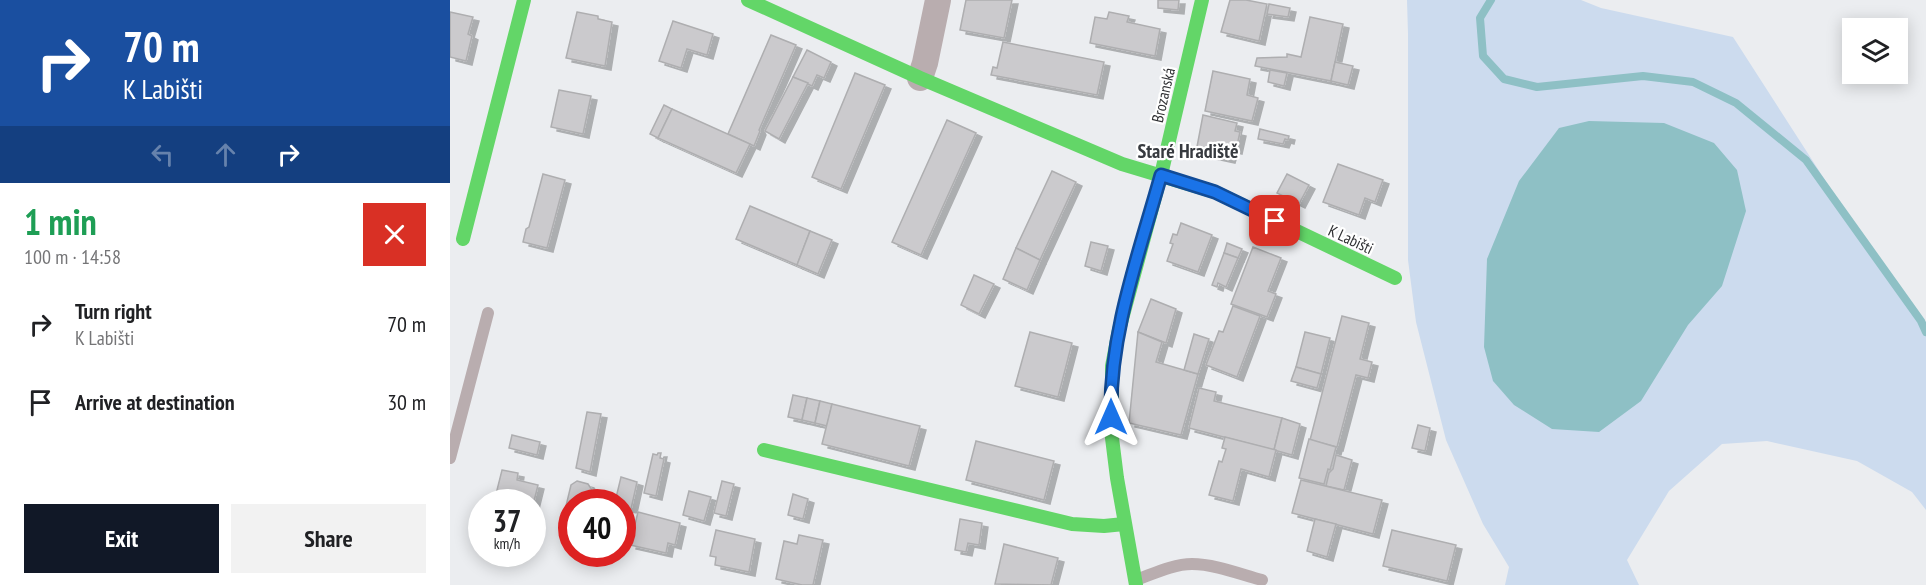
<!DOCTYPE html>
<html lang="en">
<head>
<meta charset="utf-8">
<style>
	:root { --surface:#fff; --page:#f2f2f2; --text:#202124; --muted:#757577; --accent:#111827 }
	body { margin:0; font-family:"PT Sans Narrow",sans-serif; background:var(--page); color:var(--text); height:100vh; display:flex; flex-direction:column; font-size:22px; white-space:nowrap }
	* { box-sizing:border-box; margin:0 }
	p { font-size:20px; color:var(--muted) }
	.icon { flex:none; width:33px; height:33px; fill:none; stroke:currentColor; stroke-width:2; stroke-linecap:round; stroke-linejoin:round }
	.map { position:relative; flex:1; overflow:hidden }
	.side { display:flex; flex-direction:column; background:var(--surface); width:450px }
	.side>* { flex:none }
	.banner { background:#1a4fa0; color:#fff; overflow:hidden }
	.controls { position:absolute; left:1392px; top:18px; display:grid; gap:12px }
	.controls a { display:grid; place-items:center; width:66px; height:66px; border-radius:0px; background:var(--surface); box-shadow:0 3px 15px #0003; font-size:30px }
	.speed { position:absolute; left:18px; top:489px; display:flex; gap:12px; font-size:30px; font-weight:700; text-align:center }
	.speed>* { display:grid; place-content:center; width:78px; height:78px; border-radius:50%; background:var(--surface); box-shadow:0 3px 15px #0003; line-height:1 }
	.speed small { font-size:15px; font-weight:400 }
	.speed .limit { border:9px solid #d22; background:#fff; color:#111 }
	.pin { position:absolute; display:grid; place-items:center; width:51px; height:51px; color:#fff; margin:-26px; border-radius:12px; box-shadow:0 3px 9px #0006 }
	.me { position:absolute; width:66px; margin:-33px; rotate:0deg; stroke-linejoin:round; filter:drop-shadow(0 0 4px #0008) }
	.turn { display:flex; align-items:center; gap:21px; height:126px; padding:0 24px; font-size:27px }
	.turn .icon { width:78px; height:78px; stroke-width:2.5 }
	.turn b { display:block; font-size:42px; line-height:51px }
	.lanes { display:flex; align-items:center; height:57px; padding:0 24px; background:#0003; justify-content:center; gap:30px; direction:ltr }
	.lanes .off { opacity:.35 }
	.round { display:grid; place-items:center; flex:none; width:63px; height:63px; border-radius:0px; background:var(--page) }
	.headline { display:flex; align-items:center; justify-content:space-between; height:102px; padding:0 24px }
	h1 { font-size:36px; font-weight:700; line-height:45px; color:#1e9e55 }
	.cta { display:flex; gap:12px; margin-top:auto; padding:12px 24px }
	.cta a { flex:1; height:69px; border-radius:0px; background:var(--accent); color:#fff; font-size:24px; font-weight:700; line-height:69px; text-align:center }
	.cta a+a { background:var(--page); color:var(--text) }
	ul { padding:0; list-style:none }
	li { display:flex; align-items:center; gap:18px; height:78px; padding:0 24px }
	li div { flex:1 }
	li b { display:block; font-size:22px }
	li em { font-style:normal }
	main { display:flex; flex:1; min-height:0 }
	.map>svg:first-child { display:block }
	.green { fill:#ccdbee }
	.water { fill:#8ec0c5 }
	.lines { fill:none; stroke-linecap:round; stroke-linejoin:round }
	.stream { stroke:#8ec0c5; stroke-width:8 }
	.building { fill:#cbcacd; stroke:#aeaeb0; stroke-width:1.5; filter:url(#shadow) }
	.lane { stroke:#b9adaf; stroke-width:12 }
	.street { stroke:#b9adaf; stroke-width:26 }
	.fast { stroke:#63d668; stroke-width:14 }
	.route-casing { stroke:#114b97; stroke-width:15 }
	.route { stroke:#1a73e8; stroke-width:10 }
	.labels { text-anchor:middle; stroke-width:4.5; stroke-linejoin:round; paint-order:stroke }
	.street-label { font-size:16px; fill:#2f3033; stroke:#fff }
	.quarter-label { font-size:20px; font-weight:bold; fill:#373a3f; stroke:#fff }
</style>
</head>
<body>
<main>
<section class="side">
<div class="banner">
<div class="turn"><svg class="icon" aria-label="right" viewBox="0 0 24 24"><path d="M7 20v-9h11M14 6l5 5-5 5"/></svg><div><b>70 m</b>K Labišti</div></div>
<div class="lanes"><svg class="icon off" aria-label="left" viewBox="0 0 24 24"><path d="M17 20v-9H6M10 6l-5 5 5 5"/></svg><svg class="icon off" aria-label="ahead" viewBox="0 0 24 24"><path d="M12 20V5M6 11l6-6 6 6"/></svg><svg class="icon" aria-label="right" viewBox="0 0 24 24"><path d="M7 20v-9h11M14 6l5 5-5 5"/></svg></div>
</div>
<div class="headline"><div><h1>1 min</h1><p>100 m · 14:58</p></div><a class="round" style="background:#d93025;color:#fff"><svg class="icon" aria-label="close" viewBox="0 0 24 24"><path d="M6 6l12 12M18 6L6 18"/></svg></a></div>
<ul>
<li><svg class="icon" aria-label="right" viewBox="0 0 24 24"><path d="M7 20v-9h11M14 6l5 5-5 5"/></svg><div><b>Turn right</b><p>K Labišti</p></div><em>70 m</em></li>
<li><svg class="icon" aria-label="arrive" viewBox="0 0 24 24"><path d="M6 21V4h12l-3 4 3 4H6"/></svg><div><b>Arrive at destination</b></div><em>30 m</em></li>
</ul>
<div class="cta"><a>Exit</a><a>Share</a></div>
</section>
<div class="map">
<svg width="1476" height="585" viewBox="0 0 1476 585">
	<defs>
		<filter id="shadow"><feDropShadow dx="6" dy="4" stdDeviation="0" flood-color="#0004"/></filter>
	</defs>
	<rect width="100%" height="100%" fill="#ebedf0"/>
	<!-- green -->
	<path class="green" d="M957 0H1131L1151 8 1283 37 1413 239 1456 294 1476 334V510L1462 492 1407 461 1317 441 1272 444 1219 491 1177 560 1189 585H1055L1059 567 1033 524 996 440 966 322 958 260V34Z"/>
	<!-- water -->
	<path class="water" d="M1139 121 1214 123 1264 143 1287 170 1296 211 1272 286 1238 325 1191 401 1149 432 1102 429 1064 405 1043 381 1034 347 1037 259 1069 181 1109 128Z"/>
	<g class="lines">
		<!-- stream -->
		<path class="stream" d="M1041 0 1030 18 1033 56 1054 79 1087 87 1193 76 1243 82 1286 103 1356 160 1471 321 1476 332"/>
	</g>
	<!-- building -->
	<g class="building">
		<path d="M516 0H562L554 38 510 30Z"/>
		<path d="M708 0H729L728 10 708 8Z"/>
		<path d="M780 0H796L817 4 809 41 771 32Z"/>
		<path d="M819 4 840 8 838 17 817 14Z"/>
		<path d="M0 12 23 17 18 34 22 36 16 61 0 57Z"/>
		<path d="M127 12 148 16V19L162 22 155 66 116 58Z"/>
		<path d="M659 12 679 16 677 22 710 29 705 56 640 43 645 17 657 19Z"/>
		<path d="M860 17 893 24 881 81 805 66 807 58 837 57V54L851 57Z"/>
		<path d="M223 21 263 34 257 55 237 49 231 68 209 61Z"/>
		<path d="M321 35 346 45 309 130 310 131 304 146 278 134Z"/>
		<path d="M553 42 654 62 647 95 541 75 543 67 547 68Z"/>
		<path d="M357 50 381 62 374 78 367 75 362 86 343 77Z"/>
		<path d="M885 62 903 66 898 85 881 81Z"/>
		<path d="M820 70 837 73 834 86 818 82Z"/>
		<path d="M763 71 800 79 797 95 808 98 802 121 755 111Z"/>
		<path d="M405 73 435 85 391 189 362 177Z"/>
		<path d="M343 77 358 83 329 139 315 131Z"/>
		<path d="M109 90 141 96 133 134 101 127Z"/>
		<path d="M214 105 222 109 208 138 200 134Z"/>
		<path d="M222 109 300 144 286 173 208 138Z"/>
		<path d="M753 115 787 123 785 131 790 132 786 150 782 149 779 159 746 152Z"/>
		<path d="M497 120 526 133 471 255 442 242Z"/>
		<path d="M810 129 839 136 838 140 835 139 833 144 808 139Z"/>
		<path d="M888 164 933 180 925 202 915 198 909 215 873 202Z"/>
		<path d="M602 171 626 182 590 260 566 248Z"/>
		<path d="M93 174 115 180 97 248 73 242 76 229 79 227Z"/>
		<path d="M837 174 859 185 849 204 827 193Z"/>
		<path d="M300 206 360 231 347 265 286 239Z"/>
		<path d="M731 223 762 235 748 272 717 261 723 244 720 243 723 234 727 235Z"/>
		<path d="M360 231 382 240 368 274 347 265Z"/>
		<path d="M641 242 658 246 651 271 635 266Z"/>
		<path d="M777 243 792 249 788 258 774 253Z"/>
		<path d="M803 247 831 258 818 291 826 294 817 317 781 304Z"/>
		<path d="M566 248 590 260 577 290 553 279Z"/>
		<path d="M774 253 788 258 776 287 768 283 767 287 762 285Z"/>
		<path d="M524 275 544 284 529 314 511 305Z"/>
		<path d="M701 299 726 309 716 343 688 332Z"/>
		<path d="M783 306 810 316 787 377 756 365 769 331 773 332Z"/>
		<path d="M892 316 919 323 910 359 922 362 918 378 906 375 887 447 860 440Z"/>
		<path d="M580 332 622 343 608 397 565 386Z"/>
		<path d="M688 332 712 342 706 362 748 374 731 435 679 423Z"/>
		<path d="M855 332 880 338 871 374 846 367Z"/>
		<path d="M744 334 759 339 748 374 734 370Z"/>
		<path d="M846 367 871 374 867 388 841 381Z"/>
		<path d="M749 388 766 392 764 401 832 418 824 450 739 428Z"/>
		<path d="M343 395 357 398 352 420 338 417Z"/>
		<path d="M357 398 370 401 365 423 352 420Z"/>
		<path d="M370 401 382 404 377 426 365 423Z"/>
		<path d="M382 404 470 426 459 466 372 444Z"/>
		<path d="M137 412 151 414 140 472 126 468Z"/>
		<path d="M832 418 850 424 842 455 824 450Z"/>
		<path d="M968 425 980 428 975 451 962 448Z"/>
		<path d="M62 435 90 442 87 455 59 448Z"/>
		<path d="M775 437 826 450 819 477 791 469 783 501 759 495 769 461 772 462 776 449 772 448Z"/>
		<path d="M859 439 886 447 880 470 878 469 874 484 849 478Z"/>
		<path d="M526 441 604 461 594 500 516 480Z"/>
		<path d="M208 453H211L210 458 214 459 206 496 194 493 203 454 207 455Z"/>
		<path d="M886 455 902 460 894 490 876 486 879 473 883 469Z"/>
		<path d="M52 470 68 473 67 480 88 485 82 509V502H44Z"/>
		<path d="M171 477 187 482 181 509 172 507V502H165Z"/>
		<path d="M851 480 932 500 923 534 842 513Z"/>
		<path d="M127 481 138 484 142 490 139 499 153 502H122V530L111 527 121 485Z"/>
		<path d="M272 481 284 484 276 516 264 513Z"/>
		<path d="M239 491 261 497 254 521 233 515Z"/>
		<path d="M343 494 358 499 353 519 338 515Z"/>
		<path d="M188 512 230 523 225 545 218 543 216 553 180 545Z"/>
		<path d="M510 519 532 523 529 545 518 543 516 552 505 550Z"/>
		<path d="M865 519 886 524 877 557 857 551Z"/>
		<path d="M266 530 305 539 299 572 265 565 266 557 260 556Z"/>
		<path d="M942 530 1006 545 997 581 933 566Z"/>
		<path d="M349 535 373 540 363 585H352L326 579 334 541 347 544Z"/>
		<path d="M554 544 608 558 601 585 545 584Z"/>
	</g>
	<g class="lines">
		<!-- lane -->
		<g class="lane">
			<path d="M0 458 38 313"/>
			<path d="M686 580C703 574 723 564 742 564 764 564 790 574 812 580"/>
		</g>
		<!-- street -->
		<path class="street" d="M470 78 475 63 488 0"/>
		<!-- fast -->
		<g class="fast">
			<path d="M298 0 470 78 672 164 765 192 945 278"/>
			<path d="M13 239 74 0"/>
			<path d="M314 450 622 524 654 526 674 524"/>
			<path d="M686 585 667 478 662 438V366L669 330 711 175 752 0"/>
		</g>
	</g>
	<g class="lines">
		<defs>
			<path id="route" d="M661 417C659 334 689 254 711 175L765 192 825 221"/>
		</defs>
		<!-- route casing -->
		<use href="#route" class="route-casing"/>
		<!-- route -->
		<use href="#route" class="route"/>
	</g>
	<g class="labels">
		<!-- street labels -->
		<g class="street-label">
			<text transform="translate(713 95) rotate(-77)" y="6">Brozanská</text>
			<text transform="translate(901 239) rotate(25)" y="6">K Labišti</text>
		</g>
		<!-- quarter labels -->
		<g class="quarter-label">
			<text x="738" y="158">Staré Hradiště</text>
		</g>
	</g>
</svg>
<div class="controls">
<a><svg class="icon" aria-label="layers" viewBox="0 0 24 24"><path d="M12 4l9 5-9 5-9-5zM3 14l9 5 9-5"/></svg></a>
</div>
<div class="speed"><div>37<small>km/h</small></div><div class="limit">40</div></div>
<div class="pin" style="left:825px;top:221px;background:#d93025"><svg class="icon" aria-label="arrive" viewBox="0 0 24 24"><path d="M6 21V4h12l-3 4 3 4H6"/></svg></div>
<svg class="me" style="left:661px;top:417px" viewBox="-20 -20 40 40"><path d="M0-17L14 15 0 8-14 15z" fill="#1a73e8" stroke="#fff" stroke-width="4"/></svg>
</div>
</main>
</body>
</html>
